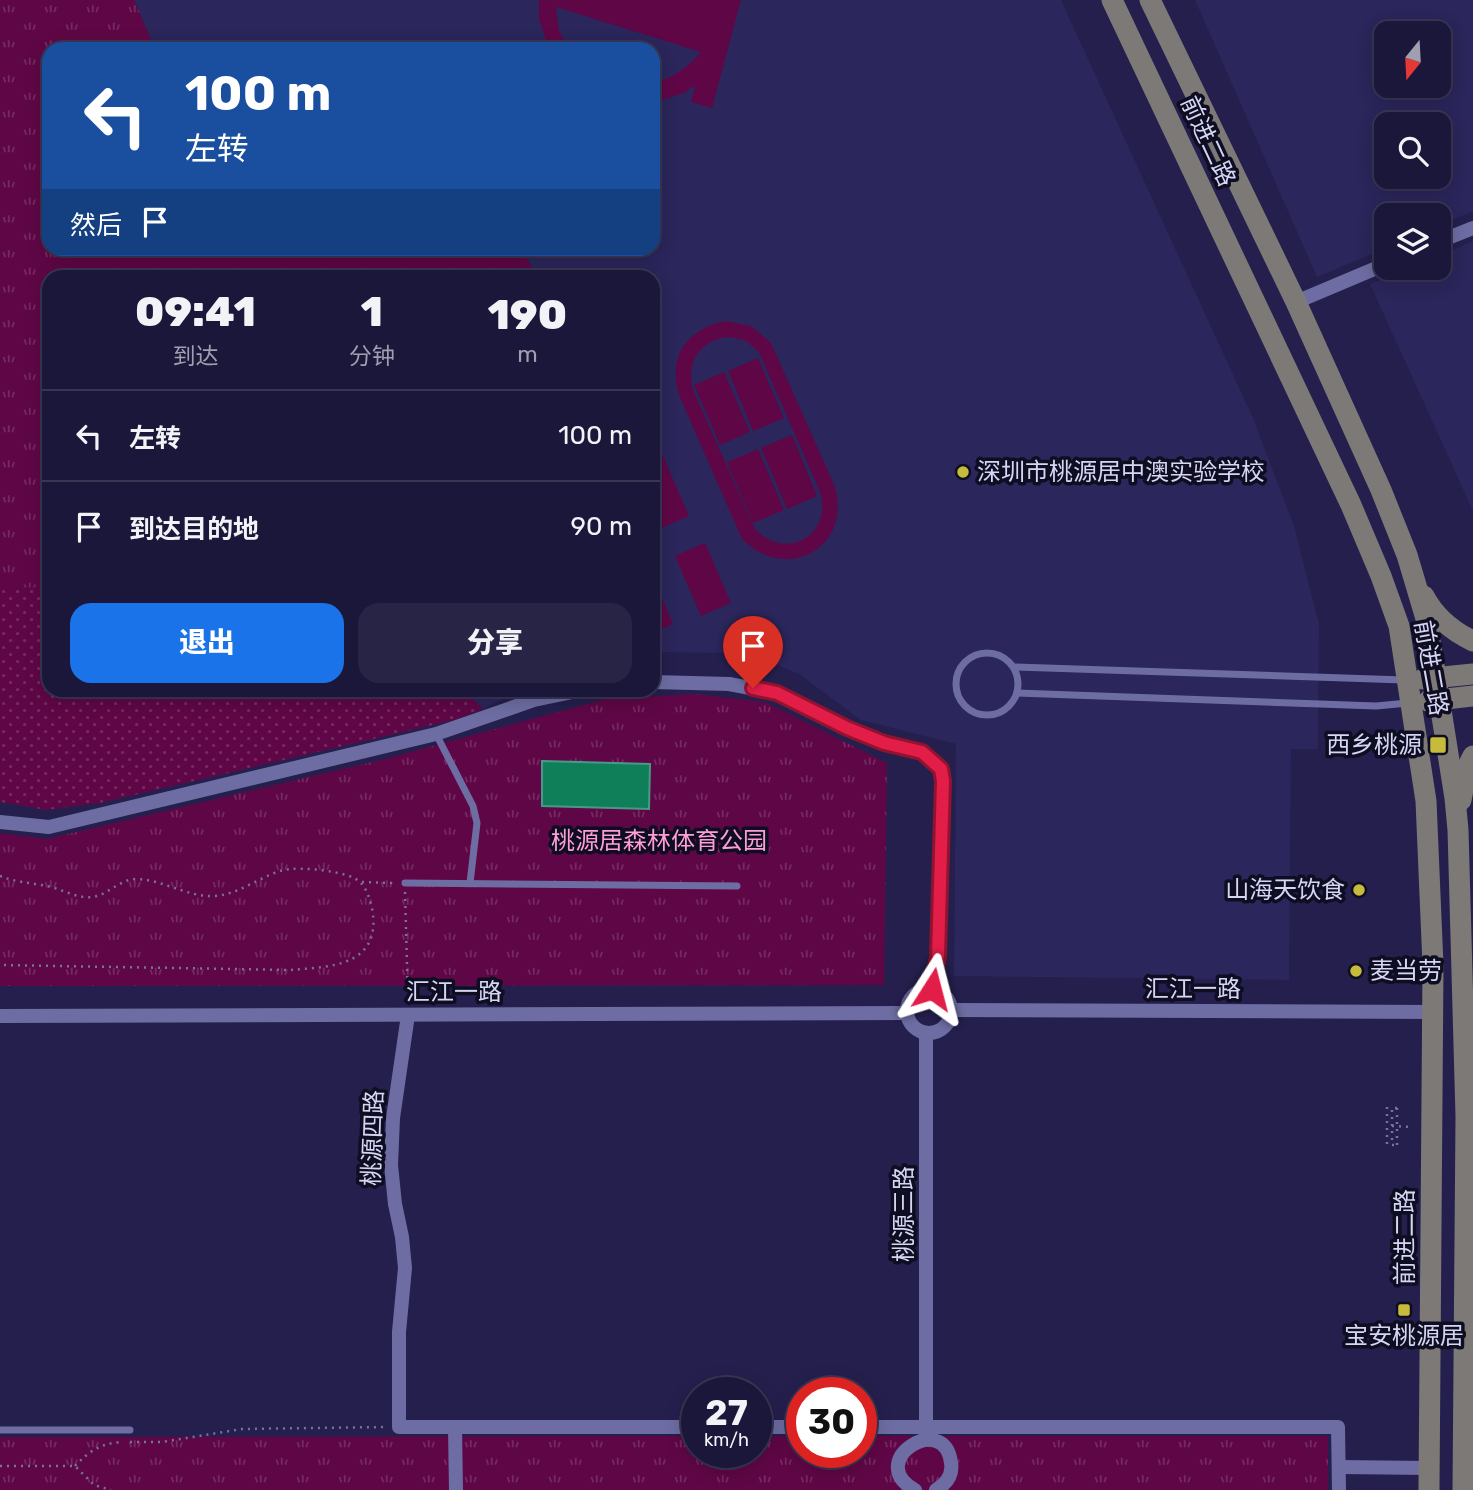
<!DOCTYPE html>
<html lang="zh">
<head>
<meta charset="utf-8">
<style>
	:root { --surface:#1b173a; --page:#282445; --text:#f1f3f6; --muted:#a09faf; --line:#393654; --accent:#1a73e8 }
	body { margin:0; font-family:Rubik,"Noto Sans SC",sans-serif; background:var(--page); color:var(--text); height:100vh; display:flex; flex-direction:column; font-size:26px; white-space:nowrap }
	* { box-sizing:border-box; margin:0 }
	p { font-size:23px; color:var(--muted) }
	.icon { flex:none; width:38px; height:38px; fill:none; stroke:currentColor; stroke-width:2; stroke-linecap:round; stroke-linejoin:round }
	.map { position:relative; flex:1; overflow:hidden }
	.details { position:absolute; left:42px; top:270px; width:618px; height:427px; display:flex; flex-direction:column; background:var(--surface); border-radius:21px; box-shadow:0 4px 18px #0003,0 0 0 2px var(--line) }
	.details>* { flex:none }
	.guide { position:absolute; left:42px; top:42px; width:618px; height:214px; border-radius:21px; box-shadow:0 4px 18px #0003,0 0 0 2px var(--line); background:#1a4fa0; color:#fff; overflow:hidden }
	.needle { width:46px; rotate:198deg }
	.tools { position:absolute; left:1374px; top:21px; display:grid; gap:14px }
	.tools a { display:grid; place-items:center; width:77px; height:77px; border-radius:14px; background:var(--surface); box-shadow:0 4px 18px #0003,0 0 0 2px var(--line); font-size:35px }
	.speed { position:absolute; left:681px; top:1377px; display:flex; gap:14px; font-size:35px; font-weight:700; text-align:center }
	.speed>* { display:grid; place-content:center; width:91px; height:91px; border-radius:50%; background:var(--surface); box-shadow:0 4px 18px #0003,0 0 0 2px var(--line); line-height:1 }
	.speed small { font-size:18px; font-weight:400 }
	.speed .limit { border:10px solid #d22; background:#fff; color:#111 }
	.pin { position:absolute; display:grid; place-items:center; width:60px; height:60px; color:#fff; margin:-72px -30px; border-radius:50% 50% 50% 0; rotate:-45deg; box-shadow:0 0 7px #0007 }
	.pin .icon { rotate:45deg }
	.me { position:absolute; width:77px; margin:-38px; rotate:9deg; stroke-linejoin:round; filter:drop-shadow(0 0 5px #0008) }
	.turn { display:flex; align-items:center; gap:24px; height:147px; padding:0 28px; font-size:32px }
	.turn .icon { width:91px; height:91px; stroke-width:2.5 }
	.turn b { display:block; font-size:49px; line-height:60px }
	.then { display:flex; align-items:center; height:66px; padding:0 28px; background:#0003; gap:14px; font-size:26px }
	.eta { display:flex; justify-content:space-evenly; align-items:center; height:119px; text-align:center }
	.eta b { font-size:42px; font-weight:800; line-height:49px }
	.primary-button { display:flex; gap:14px; margin-top:auto; padding:14px 28px }
	.primary-button a { flex:1; height:80px; border-radius:21px; background:var(--accent); color:#fff; font-size:28px; font-weight:800; line-height:80px; text-align:center }
	.primary-button a+a { background:var(--page); color:var(--text) }
	ul { padding:0; list-style:none }
	li { display:flex; align-items:center; gap:21px; height:91px; padding:0 28px; border-top:2px solid var(--line) }
	li div { flex:1 }
	li b { display:block; font-size:26px }
	li em { font-style:normal }
	.map>svg:first-child { display:block }
	.built { fill:#2b265b; fill-rule:evenodd }
	.grass { fill:url(#grass-dots) }
	.park { fill:url(#park-tufts) }
	.pitch { fill:#5f0746; fill-rule:evenodd }
	.water { fill:#0f7f5a; stroke:#4a9988; stroke-width:2 }
	.lines { fill:none; stroke-linecap:round; stroke-linejoin:round }
	.path { stroke:#76749a; stroke-width:2.5; stroke-dasharray:2 5; stroke-linecap:butt }
	.lane { stroke:#6e6da3; stroke-width:7 }
	.street { stroke:#6e6da3; stroke-width:14 }
	.secondary { stroke:#7d7976; stroke-width:21 }
	.route-casing { stroke:#92132f; stroke-width:18 }
	.route { stroke:#e11d48; stroke-width:12 }
	.poi-dot { fill:#c7bb3c; stroke:#0e0d21; stroke-width:2.5 }
	.labels { text-anchor:middle; stroke-width:7; stroke-linejoin:round; paint-order:stroke }
	.street-label { font-size:24px; fill:#d5d6f4; stroke:#0e0d21 }
	.poi-label { font-size:24px; fill:#d5d6f4; stroke:#0e0d21; text-anchor:start }
	.park-label { font-size:24px; fill:#fd9ed7; stroke:#0e0d21 }
</style>
</head>
<body>
<div class="map">
<svg width="1473" height="1490" viewBox="0 0 1473 1490">
	<defs>
		<pattern id="grass-dots" width="8" height="8" patternUnits="userSpaceOnUse" patternTransform="scale(1.75)"><rect width="8" height="8" fill="#5f0746"/><path d="M2 2h.1M6 6h.1" fill="none" stroke="#752a61" stroke-width="1.8" stroke-linecap="round"/></pattern>
		<pattern id="park-tufts" width="24" height="20" patternUnits="userSpaceOnUse" patternTransform="scale(1.75)"><rect width="24" height="20" fill="#5f0746"/><path d="M3 7l-1-3M5 7V3M7 7l1-3M15 17l-1-3M17 17v-4M19 17l1-3" fill="none" stroke="#752a61"/></pattern>
	</defs>
	<rect width="100%" height="100%" fill="#241f4d"/>
	<!-- built -->
	<g class="built">
		<path d="M134 0H1061L1253 418 1294 526 1319 624 1318 749H1291L1289 980 954 976 956 744 861 720 799 674 764 660 729 653 653 652V276H537L521 249 653 248V49H155Z"/>
		<path d="M1195 0H1473V211L1439 226 1438 215H1386V248L1317 277ZM1386 33H1438V86H1386ZM1386 124H1438V177H1386Z"/>
		<path d="M1473 241V511L1370 284 1409 268H1438L1439 256Z"/>
		<path d="M464 690H521L483 709Z"/>
	</g>
	<!-- grass -->
	<path class="grass" d="M49 587V690H464L483 709 454 720 100 803 46 810 0 802V588Z"/>
	<!-- park -->
	<g class="park">
		<path d="M0 0H134L155 49H49V248L521 249 537 276H49V587L0 588Z"/>
		<path d="M695 694 765 702 887 763 884 985 0 986V833L47 839 385 759 606 699Z"/>
		<path d="M696 1436V1452H756V1436H801L802 1452H861V1436H1328V1490H0V1437Z"/>
	</g>
	<!-- pitch -->
	<g class="pitch">
		<path d="M539 0H741L712 108 691 102 695 85 684 93 653 103V83C672 79 689 66 701 52L556 7 559 31 569 49H549L539 19Z"/>
		<path d="M726 321 751 326 771 343 835 487C852 548 786 584 742 539L679 395C667 356 688 328 726 321ZM727 337 745 340 759 352 820 492C833 535 786 562 755 529L693 390C686 363 699 341 727 337Z"/>
		<path d="M758 358 784 418 753 431 728 371Z"/>
		<path d="M724 372 750 432 720 445 694 385Z"/>
		<path d="M792 435 817 496 787 509 761 448Z"/>
		<path d="M758 449 784 510 753 523 727 462Z"/>
		<path d="M663 456 689 516 659 529 653 514V460Z"/>
		<path d="M705 543 731 603 701 616 675 556Z"/>
		<path d="M653 578 673 624 653 633Z"/>
	</g>
	<!-- water -->
	<path class="water" d="M542 761 650 764 649 809 542 806Z"/>
	<g class="lines">
		<!-- path -->
		<g class="path">
			<path d="M0 876C15 882 31 883 47 886 62 889 77 899 93 897 109 894 120 879 137 879 164 880 186 897 215 896 240 894 260 876 284 870 299 866 351 871 361 883 370 893 375 915 373 929 368 968 322 967 291 970L0 965"/>
			<path d="M362 882 394 883"/>
			<path d="M405 892 408 1001"/>
			<path d="M1387 1107V1145"/>
			<path d="M1397 1108H1392V1145H1397"/>
			<path d="M1397 1108V1145"/>
			<path d="M1392 1126 1413 1127"/>
			<path d="M130 1442H162L242 1429 385 1427"/>
			<path d="M0 1466H75L94 1485 111 1490"/>
			<path d="M75 1466C89 1451 100 1444 120 1442"/>
		</g>
		<!-- lane -->
		<g class="lane">
			<circle cx="987" cy="684" r="31"/>
			<path d="M1014 667 1404 680"/>
			<path d="M1017 693 1376 706 1408 703"/>
			<path d="M436 734 473 806 477 823 470 883"/>
			<path d="M405 883 737 886"/>
			<path d="M0 1430H130"/>
		</g>
		<!-- street -->
		<g class="street">
			<path d="M1438 242 1473 228"/>
			<path d="M1296 302 1386 264"/>
			<path d="M653 682 729 684 777 693 847 728 884 742 922 752 941 769 943 781 938 956 932 989"/>
			<path d="M0 822 49 827 436 734 534 700 582 690"/>
			<circle cx="929" cy="1011" r="22"/>
			<path d="M952 1010 1433 1012"/>
			<path d="M408 1015 393 1118 391 1165 395 1204 402 1237 405 1268 399 1332V1427H696"/>
			<path d="M0 1016 907 1013"/>
			<path d="M926 1033V1439"/>
			<path d="M455 1427 456 1490"/>
			<path d="M756 1427H802"/>
			<path d="M861 1427H1338L1339 1490"/>
			<path d="M1339 1467 1429 1468"/>
			<path d="M915 1490C863 1461 945 1410 951 1463 953 1475 946 1484 936 1490"/>
		</g>
		<!-- secondary -->
		<g class="secondary">
			<path d="M1112 0 1351 505 1381 576 1399 626 1426 801 1433 965 1429 1490"/>
			<path d="M1150 0 1296 302 1381 490 1407 555 1427 622 1455 798 1458 830 1466 1116 1463 1490"/>
			<path d="M1424 596C1435 617 1452 631 1473 641"/>
			<path d="M1423 679 1473 674"/>
			<path d="M1428 701 1473 696"/>
			<path d="M1461 800 1467 768 1473 756"/>
		</g>
	</g>
	<g class="lines">
		<defs>
			<path id="route" d="M753 688 777 693 847 728 884 743 922 752 941 769 943 781 938 956 932 989"/>
		</defs>
		<!-- route casing -->
		<use href="#route" class="route-casing"/>
		<!-- route -->
		<use href="#route" class="route"/>
	</g>
	<!-- markers -->
	<g class="poi-dot">
		<circle cx="963" cy="472" r="7"/>
		<rect x="1429" y="736" width="18" height="18" rx="3.5"/>
		<circle cx="1359" cy="890" r="7"/>
		<circle cx="1356" cy="971" r="7"/>
		<rect x="1397" y="1303" width="14" height="14" rx="3.5"/>
	</g>
	<g class="labels">
		<!-- street labels -->
		<g class="street-label">
			<text transform="translate(1208 141) rotate(65)" y="8">前进二路</text>
			<text transform="translate(1431 668) rotate(80)" y="8">前进二路</text>
			<text x="1193" y="997">汇江一路</text>
			<text x="454" y="1000">汇江一路</text>
			<text transform="translate(373 1138) rotate(-88)" y="8">桃源四路</text>
			<text transform="translate(904 1214) rotate(-90)" y="8">桃源三路</text>
			<text transform="translate(1405 1237) rotate(-90)" y="8">前进二路</text>
		</g>
		<!-- poi labels -->
		<g class="poi-label">
			<text x="977" y="480">深圳市桃源居中澳实验学校</text>
			<text x="1422" y="753" text-anchor="end">西乡桃源</text>
			<text x="1345" y="898" text-anchor="end">山海天饮食</text>
			<text x="1370" y="979">麦当劳</text>
			<text x="1404" y="1344" text-anchor="middle">宝安桃源居</text>
		</g>
		<!-- park labels -->
		<g class="park-label">
			<text x="659" y="849">桃源居森林体育公园</text>
		</g>
	</g>
</svg>
<div class="tools">
<a><svg class="needle" viewBox="-14 -14 28 28"><path d="M0-13l5 13h-10z" fill="#e53935"/><path d="M0 13l5-13h-10z" fill="#a09faf"/></svg></a>
<a><svg class="icon" aria-label="search" viewBox="0 0 24 24"><circle cx="10" cy="10" r="6"/><path d="M15 15l6 6"/></svg></a>
<a><svg class="icon" aria-label="layers" viewBox="0 0 24 24"><path d="M12 4l9 5-9 5-9-5zM3 14l9 5 9-5"/></svg></a>
</div>
<div class="speed"><div>27<small>km/h</small></div><div class="limit">30</div></div>
<div class="pin" style="left:753px;top:688px;background:#d93025"><svg class="icon" aria-label="arrive" viewBox="0 0 24 24"><path d="M6 21V4h12l-3 4 3 4H6"/></svg></div>
<svg class="me" style="left:932px;top:989px" viewBox="-20 -20 40 40"><path d="M0-17L14 15 0 8-14 15z" fill="#e11d48" stroke="#fff" stroke-width="4"/></svg>
<div class="guide">
<div class="turn"><svg class="icon" aria-label="left" viewBox="0 0 24 24"><path d="M17 20v-9H6M10 6l-5 5 5 5"/></svg><div><b>100 m</b>左转</div></div>
<div class="then">然后<svg class="icon" aria-label="arrive" viewBox="0 0 24 24"><path d="M6 21V4h12l-3 4 3 4H6"/></svg></div>
</div>
<section class="details">
<div class="eta">
<div><b>09:41</b><p>到达</p></div>
<div><b>1</b><p>分钟</p></div>
<div><b>190</b><p>m</p></div>
</div>
<ul>
<li><svg class="icon" aria-label="left" viewBox="0 0 24 24"><path d="M17 20v-9H6M10 6l-5 5 5 5"/></svg><div><b>左转</b></div><em>100 m</em></li>
<li><svg class="icon" aria-label="arrive" viewBox="0 0 24 24"><path d="M6 21V4h12l-3 4 3 4H6"/></svg><div><b>到达目的地</b></div><em>90 m</em></li>
</ul>
<div class="primary-button"><a>退出</a><a>分享</a></div>
</section>
</div>
</body>
</html>
